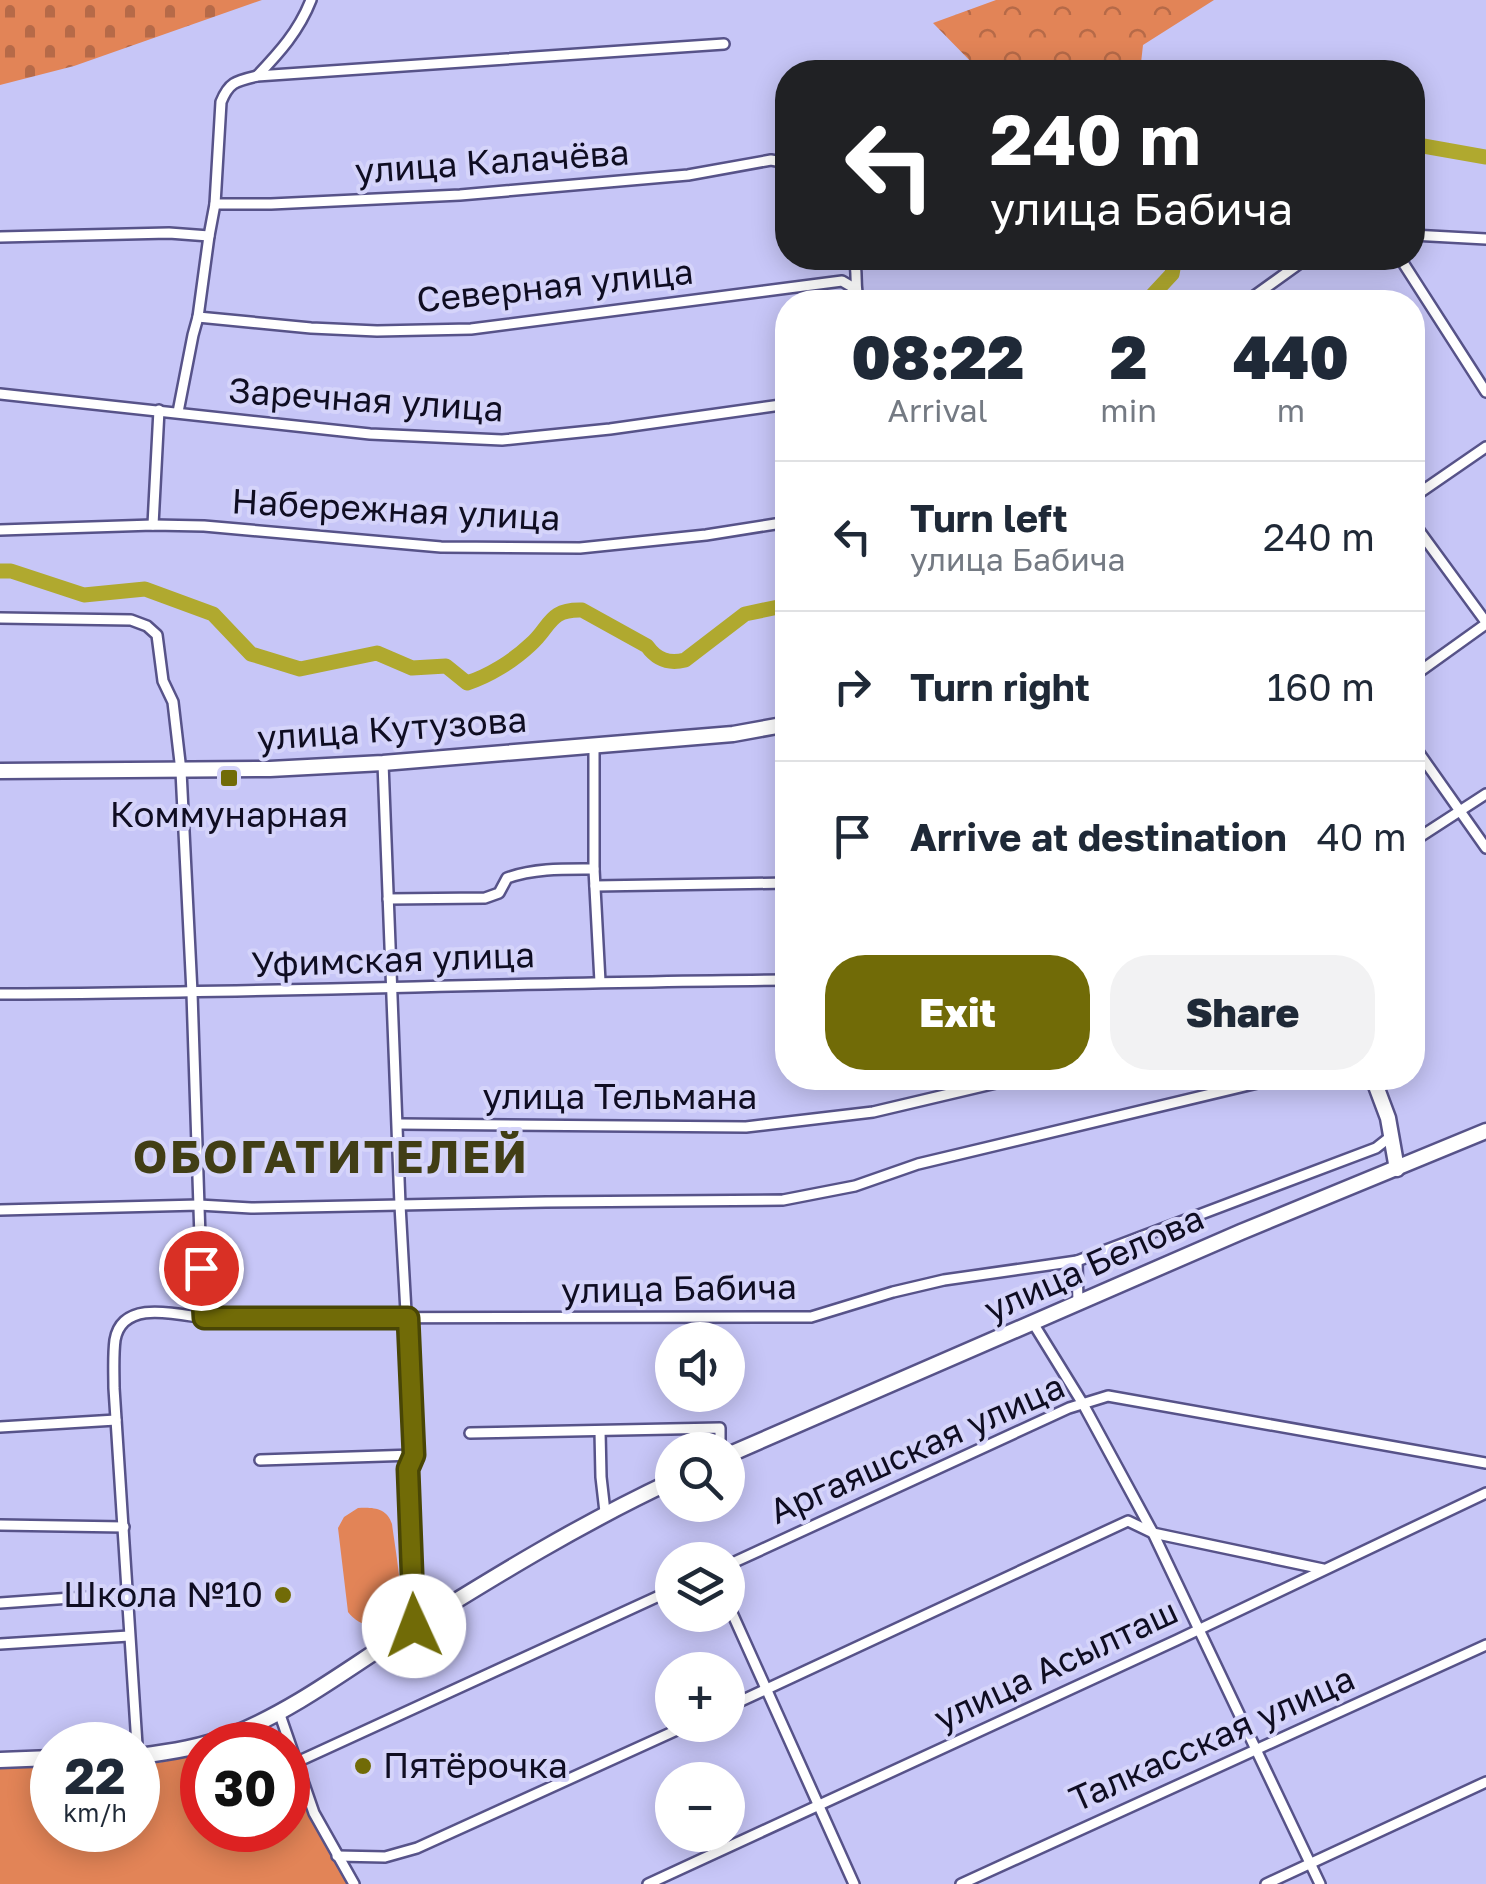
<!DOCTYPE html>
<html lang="en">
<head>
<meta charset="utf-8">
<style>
	:root { --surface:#fff; --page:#f2f2f3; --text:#1f2937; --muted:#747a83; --line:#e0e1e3; --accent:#716b07 }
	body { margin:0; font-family:"Golos Text",sans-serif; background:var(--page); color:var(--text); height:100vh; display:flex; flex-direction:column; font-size:38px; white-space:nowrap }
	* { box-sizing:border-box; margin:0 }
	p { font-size:32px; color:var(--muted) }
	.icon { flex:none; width:55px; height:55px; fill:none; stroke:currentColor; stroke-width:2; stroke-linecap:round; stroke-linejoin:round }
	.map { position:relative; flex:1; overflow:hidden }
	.details { position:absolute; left:775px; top:290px; width:650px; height:800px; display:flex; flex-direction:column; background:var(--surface); border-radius:40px; box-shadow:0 5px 25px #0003 }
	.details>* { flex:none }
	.guide { position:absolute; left:775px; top:60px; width:650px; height:210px; border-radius:40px; box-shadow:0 5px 25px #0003; background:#202124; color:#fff; overflow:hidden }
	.fabs { position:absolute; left:655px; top:1322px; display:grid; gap:20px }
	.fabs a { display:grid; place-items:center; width:90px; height:90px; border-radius:50%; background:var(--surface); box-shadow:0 5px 25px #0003; font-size:50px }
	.speed { position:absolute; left:30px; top:1722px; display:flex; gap:20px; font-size:50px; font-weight:700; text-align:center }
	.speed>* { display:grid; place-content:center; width:130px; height:130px; border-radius:50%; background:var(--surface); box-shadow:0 5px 25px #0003; line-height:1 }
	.speed small { font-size:25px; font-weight:400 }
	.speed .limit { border:15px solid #d22; background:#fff; color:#111 }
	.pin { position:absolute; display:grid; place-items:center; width:85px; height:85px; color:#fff; margin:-42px; border:5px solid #fff; border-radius:50%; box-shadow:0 2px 10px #0007 }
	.me { position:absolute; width:110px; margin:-55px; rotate:358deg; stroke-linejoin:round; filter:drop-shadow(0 0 8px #0008) }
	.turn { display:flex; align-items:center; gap:35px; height:210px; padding:0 50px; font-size:45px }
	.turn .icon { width:130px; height:130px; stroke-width:2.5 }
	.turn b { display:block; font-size:70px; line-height:85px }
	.eta { display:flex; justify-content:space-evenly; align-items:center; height:170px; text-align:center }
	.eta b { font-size:60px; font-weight:800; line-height:70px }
	.cta { display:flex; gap:20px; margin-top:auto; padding:20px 50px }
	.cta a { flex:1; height:115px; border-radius:40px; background:var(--accent); color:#fff; font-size:40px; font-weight:800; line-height:115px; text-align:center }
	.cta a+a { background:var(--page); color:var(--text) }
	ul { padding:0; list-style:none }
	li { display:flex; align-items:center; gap:30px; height:150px; padding:0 50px; border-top:2px solid var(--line) }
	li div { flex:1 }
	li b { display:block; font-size:38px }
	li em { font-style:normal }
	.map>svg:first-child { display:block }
	.grass { fill:#e28457 }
	.forest { fill:url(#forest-crowns) }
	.cemetery { fill:url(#cemetery-stones) }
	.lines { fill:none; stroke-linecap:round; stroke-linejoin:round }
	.river { stroke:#b0a92f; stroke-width:15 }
	.minor-casing { stroke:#575389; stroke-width:14 }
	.secondary-casing { stroke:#575389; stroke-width:19 }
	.minor { stroke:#fff; stroke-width:9 }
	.secondary { stroke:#fff; stroke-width:14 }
	.route-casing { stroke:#494605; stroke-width:25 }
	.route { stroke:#716b07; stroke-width:18 }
	.poi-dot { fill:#716b07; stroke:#d5d4fa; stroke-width:4 }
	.labels { text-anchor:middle; stroke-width:8; stroke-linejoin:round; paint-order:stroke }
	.street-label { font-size:35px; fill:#0f0d22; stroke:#d5d4fa }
	.poi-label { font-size:35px; fill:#0f0d22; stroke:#d5d4fa }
	.district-label { font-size:45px; font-weight:bold; letter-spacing:2.5px; fill:#413e15; stroke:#d5d4fa }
</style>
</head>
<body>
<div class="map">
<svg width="1486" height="1884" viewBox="0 0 1486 1884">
	<defs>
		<pattern id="forest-crowns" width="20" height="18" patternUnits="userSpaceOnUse" patternTransform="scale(2.5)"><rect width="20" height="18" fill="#e28457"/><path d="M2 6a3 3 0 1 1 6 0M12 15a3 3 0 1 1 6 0" fill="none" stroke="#b66a48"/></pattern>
		<pattern id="cemetery-stones" width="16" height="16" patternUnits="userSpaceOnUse" patternTransform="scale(2.5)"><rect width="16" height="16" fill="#e28457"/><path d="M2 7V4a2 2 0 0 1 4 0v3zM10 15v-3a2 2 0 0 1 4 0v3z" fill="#b66a48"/></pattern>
	</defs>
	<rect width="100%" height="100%" fill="#c7c6f7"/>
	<!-- grass -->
	<g class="grass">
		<path d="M358 1508C373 1507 387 1508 392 1524 394 1540 403 1592 400 1605 397 1616 386 1623 376 1625 364 1626 355 1621 348 1612L338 1528 344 1517Z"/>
		<path d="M269 1728 285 1739 320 1815 358 1884H0V1766L46 1765 49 1771 52 1772V1830H138V1767L202 1754V1830H288V1745H225Z"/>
	</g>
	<!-- forest -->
	<path class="forest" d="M996 0H1214L1143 45 1140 72H981L933 23Z"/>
	<!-- cemetery -->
	<path class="cemetery" d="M0 0H262L74 66 0 85Z"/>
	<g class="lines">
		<!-- river -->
		<g class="river">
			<path d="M1412 144 1486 157"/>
			<path d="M1146 302 1172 274 1175 258"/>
			<path d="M0 571H11L84 595 145 589 213 614 251 654 300 669 377 653 412 668 446 666 467 683C489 676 513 661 530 645 551 627 548 609 582 610L647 646C657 660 669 664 685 660L745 614 788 605"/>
		</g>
		<defs>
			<g id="minor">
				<path d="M257 76C279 53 299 31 311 0"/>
				<path d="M215 204H271L460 195 688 175 771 160 788 163"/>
				<path d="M1412 235 1486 239"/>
				<path d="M0 237 169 233 209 236"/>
				<path d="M854 258C858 273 854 287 859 302"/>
				<path d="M1400 258 1486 392"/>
				<path d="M1246 302 1307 258"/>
				<path d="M198 317 311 328 377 331 471 329 842 281 854 288"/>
				<path d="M0 394 370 434 502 440 610 429 788 404"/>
				<path d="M178 412 193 335 198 317 209 236 215 204 221 102C229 82 236 81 257 76L724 44"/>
				<path d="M1412 498 1486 447"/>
				<path d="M1412 521 1486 622"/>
				<path d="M153 525 159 410"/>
				<path d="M0 530 153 525 204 526 441 547 580 548 706 535 788 522"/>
				<path d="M0 618 131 620 147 626 157 635 163 681 173 702 181 771 192 993 202 1299 204 1318"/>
				<path d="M1412 677 1486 624"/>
				<path d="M1412 743 1486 848"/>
				<path d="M594 745V869L600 982"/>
				<path d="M383 763 400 1205 414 1455 409 1469 414 1626"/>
				<path d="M1412 842 1486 794"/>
				<path d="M595 886 788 883"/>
				<path d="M388 899 485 898 499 893 507 878C535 868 565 869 594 869"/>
				<path d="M0 994C263 993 525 982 788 980"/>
				<path d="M399 1124 746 1127 873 1112 1017 1078"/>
				<path d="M0 1210 199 1205 251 1208 546 1202 783 1200 855 1186 918 1164 1278 1078"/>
				<path d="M1077 1261 1078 1303"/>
				<path d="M1033 1323 1083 1404 1153 1533 1320 1884"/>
				<path d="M0 1427 116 1420"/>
				<path d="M600 1431 601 1477 605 1512"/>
				<path d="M470 1433 720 1428V1450"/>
				<path d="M260 1460 414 1455"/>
				<path d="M0 1525 124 1527"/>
				<path d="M728 1565 1069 1408 1108 1396 1486 1463"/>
				<path d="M0 1603 128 1594"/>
				<path d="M728 1604 854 1884"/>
				<path d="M0 1644 129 1636"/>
				<path d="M728 1707 1128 1521 1153 1533 1323 1569"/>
				<path d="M279 1712 314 1813 354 1884"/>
				<path d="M137 1745 114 1388C114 1373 113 1355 115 1340 122 1299 176 1314 204 1318L811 1317 893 1292 944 1280 1077 1261 1376 1148 1390 1137"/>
				<path d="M297 1762 672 1590"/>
				<path d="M337 1856 385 1857 417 1848 688 1725"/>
				<path d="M648 1884 1177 1640 1486 1493"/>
				<path d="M961 1884 1486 1645"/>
				<path d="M1266 1884 1486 1782"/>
			</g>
			<g id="secondary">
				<path d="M0 771 270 769 383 763 733 734 788 724"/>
				<path d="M1373 1078 1388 1118 1397 1169"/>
				<path d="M728 1455 1241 1232 1486 1131"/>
				<path d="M138 1756C171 1752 203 1747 234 1734 298 1708 354 1664 412 1628 497 1575 582 1523 672 1481"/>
				<path d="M0 1760 52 1758"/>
			</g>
		</defs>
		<!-- minor casing -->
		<use href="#minor" class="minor-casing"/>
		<!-- secondary casing -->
		<use href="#secondary" class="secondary-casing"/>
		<!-- minor -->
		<use href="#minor" class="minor"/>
		<!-- secondary -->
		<use href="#secondary" class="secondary"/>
	</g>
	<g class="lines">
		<defs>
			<path id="route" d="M201 1268 204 1318H408L414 1455 408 1469 414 1626"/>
		</defs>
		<!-- route casing -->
		<use href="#route" class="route-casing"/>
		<!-- route -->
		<use href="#route" class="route"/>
	</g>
	<!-- markers -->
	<g class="poi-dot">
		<rect x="219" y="768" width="20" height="20" rx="5"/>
		<circle cx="283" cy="1595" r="10"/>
		<circle cx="363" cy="1766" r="10"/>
	</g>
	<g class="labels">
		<!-- street labels -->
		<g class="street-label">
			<text transform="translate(492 162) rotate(-4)" y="12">улица Калачёва</text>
			<text transform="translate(555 286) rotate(-6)" y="12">Северная улица</text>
			<text transform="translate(366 400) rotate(4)" y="12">Заречная улица</text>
			<text transform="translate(396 510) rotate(3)" y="12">Набережная улица</text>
			<text transform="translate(392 729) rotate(-4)" y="12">улица Кутузова</text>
			<text transform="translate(393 960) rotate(-2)" y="12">Уфимская улица</text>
			<text x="620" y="1109">улица Тельмана</text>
			<text transform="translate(1094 1264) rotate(-24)" y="12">улица Белова</text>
			<text transform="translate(679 1289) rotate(-1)" y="12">улица Бабича</text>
			<text transform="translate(917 1449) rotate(-24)" y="12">Аргаяшская улица</text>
			<text transform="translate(1056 1665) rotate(-25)" y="12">улица Асылташ</text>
			<text transform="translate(1212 1739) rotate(-24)" y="12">Талкасская улица</text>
		</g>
		<!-- poi labels -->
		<g class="poi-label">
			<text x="229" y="827">Коммунарная</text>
			<text x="263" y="1607" text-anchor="end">Школа №10</text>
			<text x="383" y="1778" text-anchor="start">Пятёрочка</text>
		</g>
		<!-- district labels -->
		<g class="district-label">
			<text x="331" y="1173">ОБОГАТИТЕЛЕЙ</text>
		</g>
	</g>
</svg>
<div class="fabs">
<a><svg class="icon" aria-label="sound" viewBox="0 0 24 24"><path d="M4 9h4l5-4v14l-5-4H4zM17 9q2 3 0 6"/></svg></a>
<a><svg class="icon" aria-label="search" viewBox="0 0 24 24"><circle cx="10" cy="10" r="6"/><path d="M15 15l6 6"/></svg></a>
<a><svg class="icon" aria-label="layers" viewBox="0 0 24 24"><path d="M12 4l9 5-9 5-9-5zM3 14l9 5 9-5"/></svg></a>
<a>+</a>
<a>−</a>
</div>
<div class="speed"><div>22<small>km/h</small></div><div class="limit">30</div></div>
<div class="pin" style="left:201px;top:1268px;background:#d93025"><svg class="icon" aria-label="arrive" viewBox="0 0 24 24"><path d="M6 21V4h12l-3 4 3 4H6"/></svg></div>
<svg class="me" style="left:414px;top:1626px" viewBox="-20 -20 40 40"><circle r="19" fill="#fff"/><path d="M0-13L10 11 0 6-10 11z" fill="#716b07"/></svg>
<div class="guide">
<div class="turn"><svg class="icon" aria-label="left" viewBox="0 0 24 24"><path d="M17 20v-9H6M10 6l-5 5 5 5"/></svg><div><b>240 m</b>улица Бабича</div></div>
</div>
<section class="details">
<div class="eta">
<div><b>08:22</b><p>Arrival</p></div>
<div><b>2</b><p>min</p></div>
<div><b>440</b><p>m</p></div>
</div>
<ul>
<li><svg class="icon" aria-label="left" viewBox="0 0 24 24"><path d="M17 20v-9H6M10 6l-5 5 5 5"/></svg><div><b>Turn left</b><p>улица Бабича</p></div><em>240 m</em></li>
<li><svg class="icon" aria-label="right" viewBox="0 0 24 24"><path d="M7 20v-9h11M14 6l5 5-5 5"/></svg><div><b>Turn right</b></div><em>160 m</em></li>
<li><svg class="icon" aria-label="arrive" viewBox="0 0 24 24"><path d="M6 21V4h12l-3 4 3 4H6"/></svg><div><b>Arrive at destination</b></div><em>40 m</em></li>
</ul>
<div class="cta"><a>Exit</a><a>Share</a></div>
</section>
</div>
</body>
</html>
